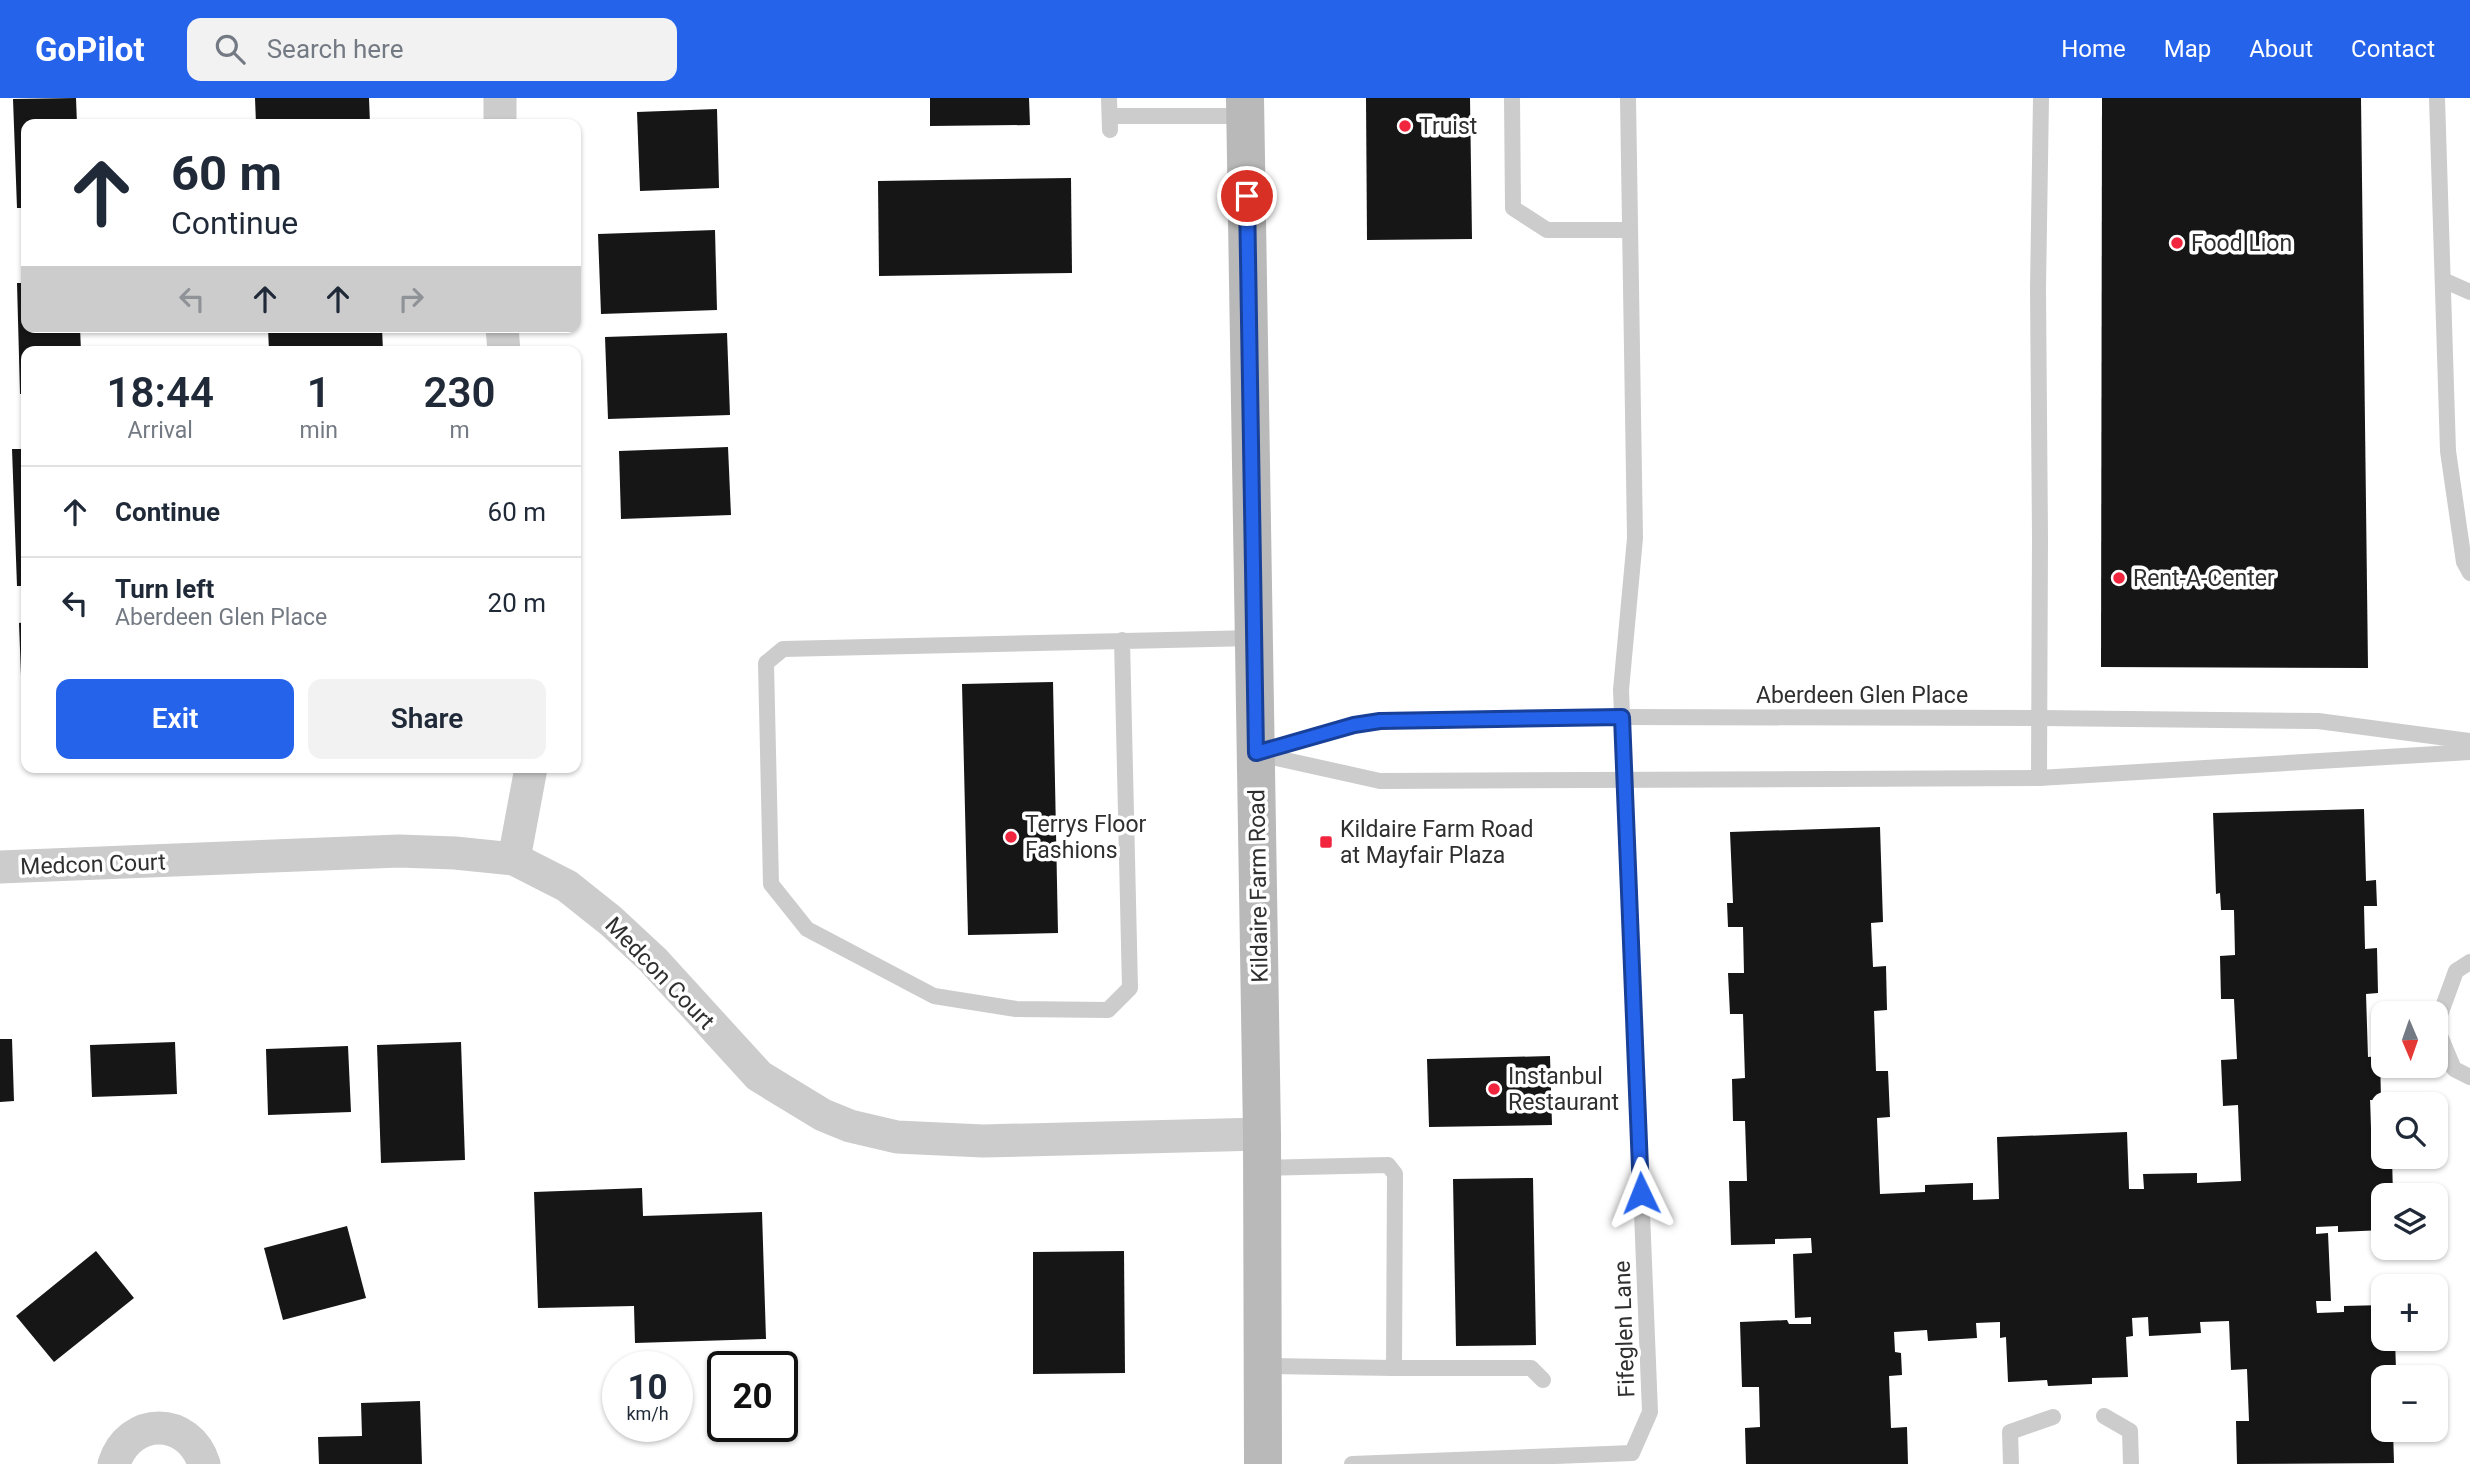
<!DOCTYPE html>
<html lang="en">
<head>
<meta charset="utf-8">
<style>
	:root { --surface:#fff; --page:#f2f2f3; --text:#1f2937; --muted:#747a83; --line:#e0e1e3; --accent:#2563eb }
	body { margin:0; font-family:Roboto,sans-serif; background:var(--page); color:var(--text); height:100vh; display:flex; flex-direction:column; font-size:26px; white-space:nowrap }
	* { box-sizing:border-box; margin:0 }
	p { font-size:23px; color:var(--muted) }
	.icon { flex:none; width:38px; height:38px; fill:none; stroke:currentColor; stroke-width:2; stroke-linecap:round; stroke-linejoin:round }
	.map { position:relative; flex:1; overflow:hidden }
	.side { position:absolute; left:21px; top:248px; width:560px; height:427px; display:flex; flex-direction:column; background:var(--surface); border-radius:14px; box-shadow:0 2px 5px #0004 }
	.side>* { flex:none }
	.banner { position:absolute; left:21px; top:21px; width:560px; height:214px; border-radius:14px; box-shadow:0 2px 5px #0004; background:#fff; color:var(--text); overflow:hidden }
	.needle { width:46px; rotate:178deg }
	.tools { position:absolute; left:2371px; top:903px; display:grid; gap:14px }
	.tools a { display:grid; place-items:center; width:77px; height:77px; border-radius:14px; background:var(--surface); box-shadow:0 2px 5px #0004; font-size:35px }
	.speed { position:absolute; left:602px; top:1253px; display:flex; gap:14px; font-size:35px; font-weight:700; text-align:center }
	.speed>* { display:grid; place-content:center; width:91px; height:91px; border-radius:50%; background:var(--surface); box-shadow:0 2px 5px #0004; line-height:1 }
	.speed small { font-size:18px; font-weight:400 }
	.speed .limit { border:4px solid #111; border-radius:10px; background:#fff; color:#111 }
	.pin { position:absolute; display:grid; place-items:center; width:60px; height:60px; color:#fff; margin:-30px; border:4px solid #fff; border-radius:50%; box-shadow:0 2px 7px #0007 }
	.me { position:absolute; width:77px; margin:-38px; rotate:358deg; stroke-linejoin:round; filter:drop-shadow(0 0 5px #0008) }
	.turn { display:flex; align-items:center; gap:24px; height:147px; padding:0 35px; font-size:32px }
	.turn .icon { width:91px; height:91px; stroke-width:2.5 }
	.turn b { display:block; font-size:49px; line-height:60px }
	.lanes { display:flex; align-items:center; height:66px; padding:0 35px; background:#0003; justify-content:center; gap:35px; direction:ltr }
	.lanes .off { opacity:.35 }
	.eta { display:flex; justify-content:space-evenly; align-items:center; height:119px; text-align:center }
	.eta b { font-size:42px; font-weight:600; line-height:49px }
	.action { display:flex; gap:14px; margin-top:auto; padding:14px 35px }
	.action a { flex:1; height:80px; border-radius:14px; background:var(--accent); color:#fff; font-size:28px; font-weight:600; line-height:80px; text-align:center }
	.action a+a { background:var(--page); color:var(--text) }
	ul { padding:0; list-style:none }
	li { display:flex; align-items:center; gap:21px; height:91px; padding:0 35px; border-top:2px solid var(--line) }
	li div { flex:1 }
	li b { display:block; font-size:26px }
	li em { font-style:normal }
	header { display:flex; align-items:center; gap:42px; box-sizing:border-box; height:98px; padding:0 35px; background:var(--accent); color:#fff }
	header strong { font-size:33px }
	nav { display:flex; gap:38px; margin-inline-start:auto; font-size:24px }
	.search { width:490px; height:63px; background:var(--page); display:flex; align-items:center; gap:18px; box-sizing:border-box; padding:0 24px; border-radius:14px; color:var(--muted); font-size:26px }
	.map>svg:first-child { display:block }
	.building { fill:#161616 }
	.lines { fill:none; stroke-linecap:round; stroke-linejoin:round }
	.lane { stroke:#ccc; stroke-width:16 }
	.street { stroke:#ccc; stroke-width:33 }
	.secondary { stroke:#b9b9b9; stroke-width:38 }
	.route-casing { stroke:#184099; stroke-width:18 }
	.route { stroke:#2563eb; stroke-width:12 }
	.poi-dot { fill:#f1253e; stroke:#fff; stroke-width:2.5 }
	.labels { text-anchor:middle; stroke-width:7; stroke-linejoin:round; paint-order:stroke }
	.poi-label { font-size:23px; fill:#2f2f2f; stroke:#fff; text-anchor:start }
	.street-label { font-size:23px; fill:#2f2f2f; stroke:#fff }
</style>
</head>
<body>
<header>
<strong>GoPilot</strong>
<div class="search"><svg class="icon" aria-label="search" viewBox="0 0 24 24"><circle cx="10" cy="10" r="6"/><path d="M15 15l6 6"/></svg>Search here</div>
<nav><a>Home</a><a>Map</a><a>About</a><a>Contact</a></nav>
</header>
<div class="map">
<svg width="2470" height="1366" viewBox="0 0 2470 1366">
	<rect width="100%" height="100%" fill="#fff"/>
	<!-- building -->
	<g class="building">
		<path d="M76 0 77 26H26V110H17L13 1Z"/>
		<path d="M255 0H369L370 26H256Z"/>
		<path d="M930 0H1029L1030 27 930 28Z"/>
		<path d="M1366 0H1470L1472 141 1367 142Z"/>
		<path d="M2102 0H2361L2368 570 2101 569Z"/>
		<path d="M717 11 719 90 640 93 637 14Z"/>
		<path d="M1071 80 1072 175 879 178 878 83Z"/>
		<path d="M715 132 717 212 601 216 598 136Z"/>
		<path d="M17 185H26V229H80L81 254H26V296H20Z"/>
		<path d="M268 229H382L383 254H269Z"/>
		<path d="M727 235 730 317 608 321 605 239Z"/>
		<path d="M728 349 731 417 621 421 619 353Z"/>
		<path d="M12 351H26V488H17Z"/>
		<path d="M26 524V656H24L19 525Z"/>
		<path d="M1053 584 1058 835 968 837 962 586Z"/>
		<path d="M2364 711 2366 783 2376 782 2377 808H2364L2365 851 2377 850 2378 895 2366 896 2368 959 2380 958 2381 1002H2370L2372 1059H2392L2393 1097H2384V1132L2338 1134V1128L2316 1129V1136L2328 1135 2331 1203H2316L2317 1215 2344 1214V1208L2384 1207V1241H2395L2396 1272 2378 1273 2379 1316 2384 1315V1332H2393L2394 1365 2237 1366 2236 1323H2249L2247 1271 2231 1272 2229 1223 2200 1224 2201 1235 2149 1238 2148 1219 2132 1220 2133 1238 2126 1239 2128 1279 2092 1280V1286L2048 1288 2047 1282 2008 1284 2006 1239 2000 1240V1224L1976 1225 1977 1240 1928 1243 1927 1232 1894 1234 1895 1254 1901 1255 1902 1277 1889 1278 1891 1330 1907 1329 1908 1366H1746L1745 1330 1760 1329 1759 1289H1742L1740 1224 1787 1222 1789 1226H1811V1219L1795 1220 1793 1156 1812 1155 1811 1140 1775 1141V1146L1731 1147 1729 1083H1747L1745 1023H1733L1732 981 1745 980 1743 916H1730L1728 875H1744L1743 829H1728L1727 805H1733L1730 734 1880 729 1883 824 1871 825 1873 869 1886 868 1887 912 1874 913 1876 973H1888L1890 1019 1877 1020 1880 1096 1925 1094V1087L1973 1085V1102L1999 1101 1997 1039 2127 1034 2129 1091H2144L2143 1076 2197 1075V1085L2241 1083 2238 1007 2223 1008 2221 962 2237 961 2234 901H2221L2220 858 2235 857 2234 812H2221L2220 795 2216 796 2213 715Z"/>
		<path d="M0 941H12L14 1003 0 1004Z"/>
		<path d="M175 944 177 996 92 999 90 947Z"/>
		<path d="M461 944 465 1062 381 1065 377 947Z"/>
		<path d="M348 948 351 1014 268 1017 266 951Z"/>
		<path d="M1550 958 1552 1027 1429 1029 1427 961Z"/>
		<path d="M1533 1080 1536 1247 1456 1248 1453 1081Z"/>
		<path d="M642 1090 643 1118 762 1114 766 1241 635 1245 634 1208 538 1210 534 1094Z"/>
		<path d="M347 1128 366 1200 283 1222 264 1150Z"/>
		<path d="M96 1153 134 1200 54 1264 16 1218Z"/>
		<path d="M1124 1153 1125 1275 1033 1276V1154Z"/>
		<path d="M420 1303 422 1366H319L318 1339 362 1338 361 1305Z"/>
	</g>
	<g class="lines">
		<!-- lane -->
		<g class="lane">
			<path d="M1109 0 1110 32"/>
			<path d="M1512 0 1513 110 1547 132H1630"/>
			<path d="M2437 0 2448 353 2464 464 2470 475"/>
			<path d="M1110 18H1245"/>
			<path d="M2443 182 2470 194"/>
			<path d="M1122 542 1130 890 1108 912 1016 911 934 898 807 831 771 786 766 565 783 551 1254 540"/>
			<path d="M1256 655 1354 627 1380 623 1622 619 2039 620 2318 623 2470 643"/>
			<path d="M1258 656 1380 683 2039 680 2470 654"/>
			<path d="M2039 680 2040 440 2038 191 2041 0"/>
			<path d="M2436 928 2456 873 2470 864"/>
			<path d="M2436 928 2454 971 2470 979"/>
			<path d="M1262 1070 1388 1067 1395 1076 1394 1270 1263 1268"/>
			<path d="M1394 1270H1531L1543 1282"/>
			<path d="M2104 1318 2130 1333 2131 1366"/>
			<path d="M1352 1366 1632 1355 1650 1314 1621 592 1635 440 1628 0"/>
			<path d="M2011 1366 2010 1334 2053 1319"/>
		</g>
		<!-- street -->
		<g class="street">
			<path d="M500 0V26"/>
			<path d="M502 229 504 254"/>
			<path d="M514 761 531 670"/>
			<path d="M0 769 399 753 455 755 514 761 567 788 611 823 653 862 759 978 823 1017 850 1028 897 1039 983 1043 1262 1036"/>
			<path d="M114 1366C129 1318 189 1318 204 1366"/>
		</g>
		<!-- secondary -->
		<path class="secondary" d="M1245 0 1262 1036 1263 1366"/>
	</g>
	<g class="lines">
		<defs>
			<path id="route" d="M1247 98 1256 655 1354 627 1380 623 1622 619 1641 1095"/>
		</defs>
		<!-- route casing -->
		<use href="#route" class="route-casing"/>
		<!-- route -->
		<use href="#route" class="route"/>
	</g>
	<!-- markers -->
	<g class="poi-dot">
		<circle cx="1405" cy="28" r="7"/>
		<circle cx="2177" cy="145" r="7"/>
		<circle cx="2119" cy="480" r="7"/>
		<circle cx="1011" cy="739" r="7"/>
		<rect x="1319" y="737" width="14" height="14" rx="3.5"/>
		<circle cx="1494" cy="991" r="7"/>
	</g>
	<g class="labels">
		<!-- poi labels -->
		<g class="poi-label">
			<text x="1419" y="36">Truist</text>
			<text x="2191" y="153">Food Lion</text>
			<text x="2133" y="488">Rent-A-Center</text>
			<text x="1025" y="734">Terrys Floor<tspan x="1025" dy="26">Fashions</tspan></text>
			<text x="1340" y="739">Kildaire Farm Road<tspan x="1340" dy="26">at Mayfair Plaza</tspan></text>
			<text x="1508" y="986">Instanbul<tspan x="1508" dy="26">Restaurant</tspan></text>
		</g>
		<!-- street labels -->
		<g class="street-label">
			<text x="1862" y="605">Aberdeen Glen Place</text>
			<text transform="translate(93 766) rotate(-2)" y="8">Medcon Court</text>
			<text transform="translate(1258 788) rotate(-91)" y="8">Kildaire Farm Road</text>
			<text transform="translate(660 875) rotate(46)" y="8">Medcon Court</text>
			<text transform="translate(1624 1231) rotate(-92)" y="8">Fifeglen Lane</text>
		</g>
	</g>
</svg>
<div class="tools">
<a><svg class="needle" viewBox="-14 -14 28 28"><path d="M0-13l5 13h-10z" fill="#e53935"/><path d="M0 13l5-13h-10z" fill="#747a83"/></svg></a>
<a><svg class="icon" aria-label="search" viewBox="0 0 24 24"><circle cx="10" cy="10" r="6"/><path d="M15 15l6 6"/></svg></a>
<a><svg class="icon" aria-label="layers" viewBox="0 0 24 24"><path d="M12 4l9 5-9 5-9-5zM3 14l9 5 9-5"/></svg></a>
<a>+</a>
<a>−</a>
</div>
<div class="speed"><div>10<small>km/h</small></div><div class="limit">20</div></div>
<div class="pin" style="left:1247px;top:98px;background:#d93025"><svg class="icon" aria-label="arrive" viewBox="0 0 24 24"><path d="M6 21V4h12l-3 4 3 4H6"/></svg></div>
<svg class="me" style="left:1641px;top:1095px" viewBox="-20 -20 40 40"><path d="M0-17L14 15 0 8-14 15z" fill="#2563eb" stroke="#fff" stroke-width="4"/></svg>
<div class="banner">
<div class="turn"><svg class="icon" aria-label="ahead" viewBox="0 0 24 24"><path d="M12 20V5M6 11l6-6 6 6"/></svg><div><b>60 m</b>Continue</div></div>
<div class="lanes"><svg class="icon off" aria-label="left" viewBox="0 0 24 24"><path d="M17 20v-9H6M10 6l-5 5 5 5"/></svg><svg class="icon" aria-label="ahead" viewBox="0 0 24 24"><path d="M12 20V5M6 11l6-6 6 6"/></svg><svg class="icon" aria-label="ahead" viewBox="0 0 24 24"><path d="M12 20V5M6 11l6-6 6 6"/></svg><svg class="icon off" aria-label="right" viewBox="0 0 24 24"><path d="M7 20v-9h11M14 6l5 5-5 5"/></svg></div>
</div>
<section class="side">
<div class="eta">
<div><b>18:44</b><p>Arrival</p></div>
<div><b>1</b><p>min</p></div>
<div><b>230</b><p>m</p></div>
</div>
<ul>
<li><svg class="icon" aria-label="ahead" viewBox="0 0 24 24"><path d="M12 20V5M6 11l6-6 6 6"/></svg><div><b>Continue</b></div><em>60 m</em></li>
<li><svg class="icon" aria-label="left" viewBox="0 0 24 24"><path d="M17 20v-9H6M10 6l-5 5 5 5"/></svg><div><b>Turn left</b><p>Aberdeen Glen Place</p></div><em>20 m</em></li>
</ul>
<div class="action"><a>Exit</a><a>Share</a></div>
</section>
</div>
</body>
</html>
